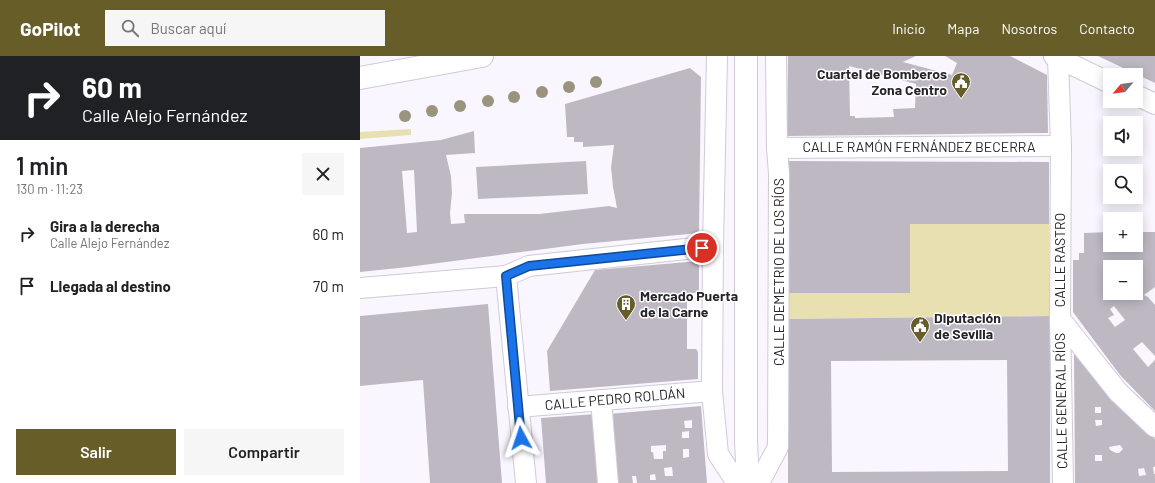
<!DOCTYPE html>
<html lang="es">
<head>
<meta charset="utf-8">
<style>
	:root { --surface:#fff; --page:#f6f6f6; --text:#202124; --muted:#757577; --accent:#675d29 }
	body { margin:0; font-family:Barlow,sans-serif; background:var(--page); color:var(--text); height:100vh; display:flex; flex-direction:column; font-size:15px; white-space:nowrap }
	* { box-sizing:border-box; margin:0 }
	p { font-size:13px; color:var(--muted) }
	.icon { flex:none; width:22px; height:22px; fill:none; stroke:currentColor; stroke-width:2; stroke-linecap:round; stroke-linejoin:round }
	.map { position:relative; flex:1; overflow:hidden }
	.side { display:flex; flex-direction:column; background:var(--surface); width:360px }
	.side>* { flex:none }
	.hud { background:#202124; color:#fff; overflow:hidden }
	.needle { width:26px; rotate:241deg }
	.fabs { position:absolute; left:743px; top:12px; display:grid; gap:8px }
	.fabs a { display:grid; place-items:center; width:40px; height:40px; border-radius:0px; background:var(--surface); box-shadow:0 2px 10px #0003; font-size:20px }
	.pin { position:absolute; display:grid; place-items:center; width:34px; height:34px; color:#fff; margin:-17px; border:2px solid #fff; border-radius:50%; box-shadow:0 1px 4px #0007 }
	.me { position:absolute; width:44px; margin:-22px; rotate:355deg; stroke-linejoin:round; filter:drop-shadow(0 0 3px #0008) }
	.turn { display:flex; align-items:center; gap:14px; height:84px; padding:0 16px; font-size:18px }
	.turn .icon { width:52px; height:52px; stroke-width:2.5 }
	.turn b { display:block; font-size:28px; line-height:34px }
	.round { display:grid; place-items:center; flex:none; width:42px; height:42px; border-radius:0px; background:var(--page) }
	.summary { display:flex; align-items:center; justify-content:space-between; height:68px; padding:0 16px }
	h1 { font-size:24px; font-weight:600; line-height:30px }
	.action { display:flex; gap:8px; margin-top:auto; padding:8px 16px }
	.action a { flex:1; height:46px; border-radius:0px; background:var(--accent); color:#fff; font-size:16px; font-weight:600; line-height:46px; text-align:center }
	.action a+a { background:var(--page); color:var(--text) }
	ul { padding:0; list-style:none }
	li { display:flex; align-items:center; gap:12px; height:52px; padding:0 16px }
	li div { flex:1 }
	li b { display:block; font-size:15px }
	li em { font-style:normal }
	header { display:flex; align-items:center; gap:24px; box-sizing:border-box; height:56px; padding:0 20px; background:var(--accent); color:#fff }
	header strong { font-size:19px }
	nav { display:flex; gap:22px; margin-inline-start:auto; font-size:14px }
	.search { width:280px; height:36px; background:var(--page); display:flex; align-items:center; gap:10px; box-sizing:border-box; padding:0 14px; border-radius:0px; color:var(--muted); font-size:15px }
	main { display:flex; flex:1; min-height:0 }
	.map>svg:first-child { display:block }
	.green { fill:#e9e0b2 }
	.building { fill:#beb8c3; fill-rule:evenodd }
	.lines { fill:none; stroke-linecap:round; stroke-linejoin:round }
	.street-casing { stroke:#d0cad5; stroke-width:22 }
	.secondary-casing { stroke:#d0cad5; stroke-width:24 }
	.primary-casing { stroke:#d0cad5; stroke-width:24 }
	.street { stroke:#fff; stroke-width:20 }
	.secondary { stroke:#fff; stroke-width:22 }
	.primary { stroke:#fff; stroke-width:22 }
	.tree { fill:#9a947f }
	.route-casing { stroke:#114b97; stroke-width:10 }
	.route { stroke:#1a73e8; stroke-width:7 }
	.labels { text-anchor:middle; stroke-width:3; stroke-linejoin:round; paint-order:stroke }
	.poi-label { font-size:14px; font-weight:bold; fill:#272529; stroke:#fff; text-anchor:start }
	.street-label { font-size:14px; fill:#272529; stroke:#fff }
</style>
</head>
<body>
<header>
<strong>GoPilot</strong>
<div class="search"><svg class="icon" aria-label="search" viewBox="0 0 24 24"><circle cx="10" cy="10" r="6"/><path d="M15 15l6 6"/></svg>Buscar aquí</div>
<nav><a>Inicio</a><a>Mapa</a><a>Nosotros</a><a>Contacto</a></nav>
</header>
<main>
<section class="side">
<div class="hud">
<div class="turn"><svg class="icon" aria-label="right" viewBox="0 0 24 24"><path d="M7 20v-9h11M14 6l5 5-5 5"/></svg><div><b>60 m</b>Calle Alejo Fernández</div></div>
</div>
<div class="summary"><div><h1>1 min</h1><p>130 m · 11:23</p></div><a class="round"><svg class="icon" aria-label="close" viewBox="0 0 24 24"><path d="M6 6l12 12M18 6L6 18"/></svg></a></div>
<ul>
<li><svg class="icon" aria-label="right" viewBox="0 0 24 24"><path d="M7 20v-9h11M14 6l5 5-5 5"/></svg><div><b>Gira a la derecha</b><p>Calle Alejo Fernández</p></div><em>60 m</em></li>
<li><svg class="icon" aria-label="arrive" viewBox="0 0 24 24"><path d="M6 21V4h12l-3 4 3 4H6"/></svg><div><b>Llegada al destino</b></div><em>70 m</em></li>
</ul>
<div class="action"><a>Salir</a><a>Compartir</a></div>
</section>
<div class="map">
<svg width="795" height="427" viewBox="0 0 795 427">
	<rect width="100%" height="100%" fill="#faf6ff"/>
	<!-- green -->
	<g class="green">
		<path d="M51 73V79L0 83V76Z"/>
		<path d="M550 168H689L690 260 428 263V237H549Z"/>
	</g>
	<!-- building -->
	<g class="building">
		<path d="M428 0H556L543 6 592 19 597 7 585 0H650L687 19 688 77 427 80ZM489 10 556 28 555 52 533 53 534 61 495 62V60H490Z"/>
		<path d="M738 0H795V27Z"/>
		<path d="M330 12 341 21 339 177 223 188 48 211 0 216V92L81 84 114 75 115 97 86 99 91 120 92 137 90 157 91 168 105 167 104 158H179L249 150 257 152 253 131 251 111 254 89 223 91V86H214V81H207L205 48ZM54 114 57 176 47 177 42 115Z"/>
		<path d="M226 105 228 138 118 143 116 111Z"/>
		<path d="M428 105 689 106V168H550V237H428Z"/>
		<path d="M750 176V189H776V176H795V231L784 239 788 241 795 249V300L782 286 773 293 788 311 795 304V355L760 319 713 256V204H719V197H724V177ZM750 211H776V237H750ZM754 250 765 264 755 271 748 262 754 259 750 253Z"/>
		<path d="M339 205V234L336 237H327V293H336L338 296V323L190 335 187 295 235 214Z"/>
		<path d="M128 248 142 427H70L63 324 0 330V260Z"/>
		<path d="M690 260V427H428V263ZM647 304 648 415 472 416 471 305Z"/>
		<path d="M719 297 746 336 795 383V411H793L794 418H795V427H715L714 299ZM735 351H741V357H735ZM735 364H742V369L736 370ZM760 389 763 393 759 397H756L750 394 749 391ZM735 399H742V405H735ZM784 412 786 419 779 420 778 413Z"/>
		<path d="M341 350 347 427H277L276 420H272L273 427H255L249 358ZM332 364V372H325L324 365ZM329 375V382H322V376ZM306 389V395H303V403H294L293 396H291V390ZM323 393H329V401L323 402ZM312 411 313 420H305L304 412ZM295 418 296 424H290V419Z"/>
		<path d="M236 358 242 427H186L181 362Z"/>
	</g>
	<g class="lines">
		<defs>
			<g id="street">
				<path d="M357 0 353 190 352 335 358 398 377 427"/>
				<path d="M694 0 750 27"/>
				<path d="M698 2 701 90 700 263 758 336 795 371"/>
				<path d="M776 39 795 48"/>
				<path d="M417 92 701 90"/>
				<path d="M146 220 166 427"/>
				<path d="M0 232 146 220 169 210 353 190"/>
				<path d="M700 263 703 427"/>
				<path d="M241 344 248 427"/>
				<path d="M158 351 352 335"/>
				<path d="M399 427 418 391 419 118 417 92 416 0"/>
			</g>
			<path id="secondary" d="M0 22 122 0"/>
			<path id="primary" d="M386 0V385L388 427"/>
		</defs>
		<!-- street casing -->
		<use href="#street" class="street-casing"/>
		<!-- secondary casing -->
		<use href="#secondary" class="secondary-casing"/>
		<!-- primary casing -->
		<use href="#primary" class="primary-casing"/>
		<!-- street -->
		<use href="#street" class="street"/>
		<!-- secondary -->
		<use href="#secondary" class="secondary"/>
		<!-- primary -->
		<use href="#primary" class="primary"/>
	</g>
	<!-- trees -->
	<g class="tree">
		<circle cx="236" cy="26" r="6"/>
		<circle cx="209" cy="31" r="6"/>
		<circle cx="182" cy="36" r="6"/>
		<circle cx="154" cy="41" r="6"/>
		<circle cx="128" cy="45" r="6"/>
		<circle cx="100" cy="50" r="6"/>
		<circle cx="72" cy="55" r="6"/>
		<circle cx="45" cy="60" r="6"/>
	</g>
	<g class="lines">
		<defs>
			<path id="route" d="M161 382 146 220 169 210 342 192"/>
		</defs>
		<!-- route casing -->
		<use href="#route" class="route-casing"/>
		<!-- route -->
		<use href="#route" class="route"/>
	</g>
	<!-- icons -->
	<defs>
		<symbol id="civic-pin" viewBox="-11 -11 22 30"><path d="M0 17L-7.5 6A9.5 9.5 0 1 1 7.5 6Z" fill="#675d29" stroke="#fff"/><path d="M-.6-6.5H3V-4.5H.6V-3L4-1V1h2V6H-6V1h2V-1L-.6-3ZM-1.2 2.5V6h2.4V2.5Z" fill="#fff"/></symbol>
		<symbol id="building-pin" viewBox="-11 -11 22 30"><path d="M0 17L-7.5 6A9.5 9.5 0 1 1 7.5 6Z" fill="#675d29" stroke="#fff"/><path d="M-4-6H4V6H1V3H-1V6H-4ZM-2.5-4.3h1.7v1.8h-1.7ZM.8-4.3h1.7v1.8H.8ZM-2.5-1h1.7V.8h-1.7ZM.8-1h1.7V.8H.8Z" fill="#fff"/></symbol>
	</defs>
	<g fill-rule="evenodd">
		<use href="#civic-pin" x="590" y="15" width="22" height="30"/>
		<use href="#building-pin" x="255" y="237" width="22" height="30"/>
		<use href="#civic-pin" x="549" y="259" width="22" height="30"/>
	</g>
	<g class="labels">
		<!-- poi labels -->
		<g class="poi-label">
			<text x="587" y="23" text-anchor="end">Cuartel de Bomberos<tspan x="587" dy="16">Zona Centro</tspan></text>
			<text x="280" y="245">Mercado Puerta<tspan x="280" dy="16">de la Carne</tspan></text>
			<text x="574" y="267">Diputación<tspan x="574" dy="16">de Sevilla</tspan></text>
		</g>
		<!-- street labels -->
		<g class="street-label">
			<text x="559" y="96">CALLE RAMÓN FERNÁNDEZ BECERRA</text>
			<text transform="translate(700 204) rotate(-90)" y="5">CALLE RASTRO</text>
			<text transform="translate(419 216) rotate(-90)" y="5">CALLE DEMETRIO DE LOS RÍOS</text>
			<text transform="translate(255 343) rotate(-5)" y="5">CALLE PEDRO ROLDÁN</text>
			<text transform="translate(701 345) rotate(-91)" y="5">CALLE GENERAL RÍOS</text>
		</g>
	</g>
</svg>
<div class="fabs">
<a><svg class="needle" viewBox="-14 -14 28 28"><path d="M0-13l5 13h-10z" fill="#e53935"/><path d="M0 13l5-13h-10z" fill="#757577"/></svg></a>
<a><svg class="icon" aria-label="sound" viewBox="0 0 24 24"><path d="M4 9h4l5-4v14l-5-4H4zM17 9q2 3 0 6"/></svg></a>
<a><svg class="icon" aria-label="search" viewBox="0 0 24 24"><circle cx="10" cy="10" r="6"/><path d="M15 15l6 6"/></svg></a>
<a>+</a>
<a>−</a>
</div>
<div class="pin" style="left:342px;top:192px;background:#d93025"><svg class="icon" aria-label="arrive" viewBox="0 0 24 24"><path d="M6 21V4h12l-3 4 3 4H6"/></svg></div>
<svg class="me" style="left:161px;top:382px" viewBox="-20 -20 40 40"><path d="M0-17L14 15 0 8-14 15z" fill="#1a73e8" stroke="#fff" stroke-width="4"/></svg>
</div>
</main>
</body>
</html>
